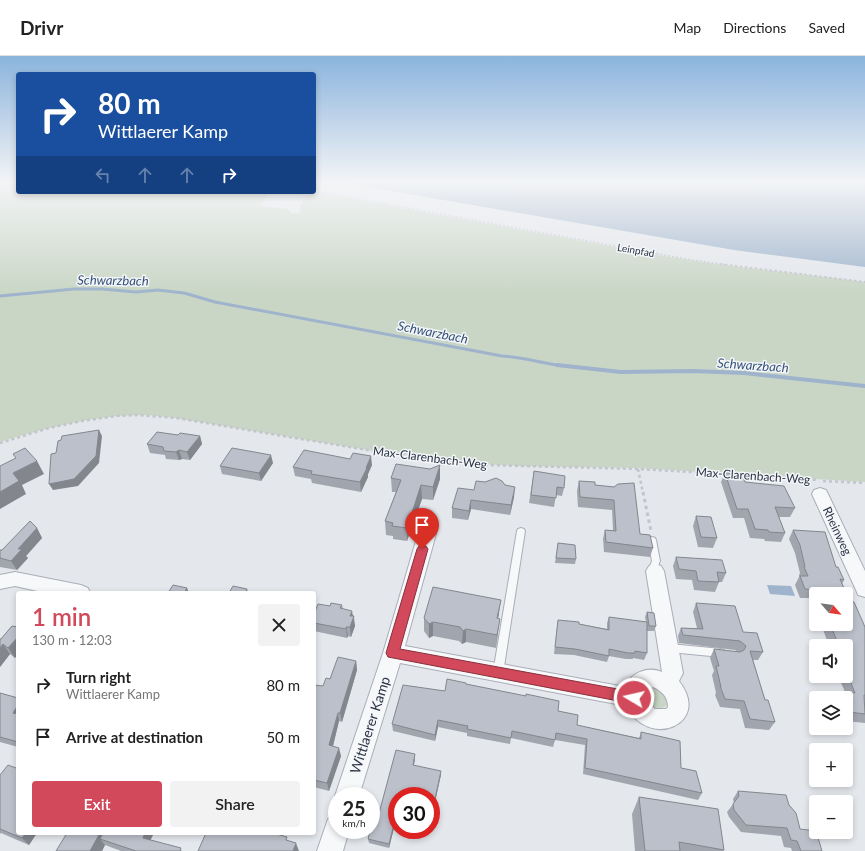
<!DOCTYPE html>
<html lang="en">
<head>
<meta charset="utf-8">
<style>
	:root { --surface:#fff; --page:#f2f2f2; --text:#222; --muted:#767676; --line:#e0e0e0; --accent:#d1495b }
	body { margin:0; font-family:Lato,sans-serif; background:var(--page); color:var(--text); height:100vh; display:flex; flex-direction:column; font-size:15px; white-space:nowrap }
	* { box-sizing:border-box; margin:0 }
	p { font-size:13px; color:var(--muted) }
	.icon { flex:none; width:22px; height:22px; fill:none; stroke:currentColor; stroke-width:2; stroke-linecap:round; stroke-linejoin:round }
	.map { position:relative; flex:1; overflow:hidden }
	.sheet { position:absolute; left:16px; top:535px; width:300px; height:244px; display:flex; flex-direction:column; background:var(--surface); border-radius:4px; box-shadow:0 2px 6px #0003 }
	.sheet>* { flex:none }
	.top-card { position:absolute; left:16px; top:16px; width:300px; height:122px; border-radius:4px; box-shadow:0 2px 6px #0003; background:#1a4fa0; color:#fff; overflow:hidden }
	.needle { width:26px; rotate:118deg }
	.tools { position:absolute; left:809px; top:531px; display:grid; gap:8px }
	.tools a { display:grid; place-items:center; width:44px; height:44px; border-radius:4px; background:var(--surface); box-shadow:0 2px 6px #0003; font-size:20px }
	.speed { position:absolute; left:328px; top:731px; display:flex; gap:8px; font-size:20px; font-weight:700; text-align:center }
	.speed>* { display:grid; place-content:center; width:52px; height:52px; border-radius:50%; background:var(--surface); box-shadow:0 2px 6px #0003; line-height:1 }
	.speed small { font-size:10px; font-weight:400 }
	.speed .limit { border:6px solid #d22; background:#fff; color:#111 }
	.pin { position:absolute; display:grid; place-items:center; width:34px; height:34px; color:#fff; margin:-41px -17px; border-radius:50% 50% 50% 0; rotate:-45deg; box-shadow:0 0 4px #0007 }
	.pin .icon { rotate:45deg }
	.me { position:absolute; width:44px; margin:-22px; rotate:279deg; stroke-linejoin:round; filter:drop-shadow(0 0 3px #0008) }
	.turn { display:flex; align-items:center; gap:14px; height:84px; padding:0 16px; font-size:18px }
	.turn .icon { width:52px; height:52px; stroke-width:2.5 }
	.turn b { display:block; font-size:28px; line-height:34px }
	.lanes { display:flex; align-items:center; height:38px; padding:0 16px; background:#0003; justify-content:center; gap:20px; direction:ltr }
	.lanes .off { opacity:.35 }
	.round { display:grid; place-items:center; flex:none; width:42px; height:42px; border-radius:4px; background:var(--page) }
	.head { display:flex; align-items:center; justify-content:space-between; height:68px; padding:0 16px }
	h1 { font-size:24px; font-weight:600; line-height:30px; color:var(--accent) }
	.button { display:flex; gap:8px; margin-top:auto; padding:8px 16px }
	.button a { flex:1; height:46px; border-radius:4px; background:var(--accent); color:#fff; font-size:16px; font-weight:600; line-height:46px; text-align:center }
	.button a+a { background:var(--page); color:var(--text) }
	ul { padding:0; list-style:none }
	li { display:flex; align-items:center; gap:12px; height:52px; padding:0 16px }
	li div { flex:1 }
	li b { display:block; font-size:15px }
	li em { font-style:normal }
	header { display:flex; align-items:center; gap:24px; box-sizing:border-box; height:56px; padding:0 20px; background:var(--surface); border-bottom:1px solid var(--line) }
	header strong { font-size:19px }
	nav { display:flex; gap:22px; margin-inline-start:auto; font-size:14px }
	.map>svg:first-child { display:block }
	.green { fill:#c9d6c5 }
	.water { fill:#9fb4cc }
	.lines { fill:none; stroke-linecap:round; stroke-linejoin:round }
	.stream-far1 { stroke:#9fb4cc; stroke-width:3 }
	.stream { stroke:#9fb4cc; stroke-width:4 }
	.lane-casing { stroke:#a9aeb7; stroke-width:2 }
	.street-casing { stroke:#a9aeb7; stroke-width:2 }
	.path-far3 { stroke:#c2c5cb; stroke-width:1.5; stroke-dasharray:2 2; stroke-linecap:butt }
	.path-far2 { stroke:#c2c5cb; stroke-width:2; stroke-dasharray:2.5 2.5; stroke-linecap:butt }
	.path-far1 { stroke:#c2c5cb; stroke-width:2.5; stroke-dasharray:3 3; stroke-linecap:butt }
	.path { stroke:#c2c5cb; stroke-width:3; stroke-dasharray:3.5 3.5; stroke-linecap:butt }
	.lane { fill:#f7f8fa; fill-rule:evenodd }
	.street { fill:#f7f8fa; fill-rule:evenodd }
	.wall { fill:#a1a5ae }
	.shaded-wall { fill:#83868d }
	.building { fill:#bbc0ca; stroke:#83868d }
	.route { fill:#d1495b; stroke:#882f3b }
	.labels { text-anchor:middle; stroke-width:3; stroke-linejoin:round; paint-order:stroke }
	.far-street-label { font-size:10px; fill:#2b3445; stroke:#f4f6f9 }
	.street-label { font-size:12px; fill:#2b3445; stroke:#f4f6f9 }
	.water-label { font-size:13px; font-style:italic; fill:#34527a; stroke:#f4f6f9 }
	.near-street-label { font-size:14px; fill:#2b3445; stroke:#f4f6f9 }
</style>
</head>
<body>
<header>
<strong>Drivr</strong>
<nav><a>Map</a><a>Directions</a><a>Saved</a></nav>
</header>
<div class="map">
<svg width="865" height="795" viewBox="0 0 865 795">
	<rect width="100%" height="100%" fill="#e4e7ec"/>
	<!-- green -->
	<g class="green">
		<path d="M0 127H18V136H268L261 150 287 153 293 158 302 156 299 153 307 136H314L670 201 715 208 865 226V426L638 412 519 410 484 408 374 395 176 362C165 361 153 359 142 359 95 359 45 372 0 386Z"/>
		<path d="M655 632 661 634 668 644 667 649C657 658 642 649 646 636L650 633Z"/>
	</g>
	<!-- water -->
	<g class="water">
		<path d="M345 127H865V211L734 194Z"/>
		<path d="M767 529 791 530 795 540 770 538Z"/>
	</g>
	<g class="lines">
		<!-- stream-far1 -->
		<path class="stream-far1" d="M0 240 74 233H102L136 236 158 234 184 237 215 246 502 300C524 301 544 308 566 310"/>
		<!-- stream -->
		<path class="stream" d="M557 309 621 316 693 315 744 317 865 330"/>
		<defs>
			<g id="lane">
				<path d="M521 472 524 473 525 475 503 617 501 620 498 621 495 620 493 617 517 475 518 473Z"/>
				<path d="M652 481 655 482 656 484 660 505 658 510 659 515 658 517 655 518 652 517 650 510 652 505 648 484 649 482Z"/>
				<path d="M670 588 721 593 724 594 726 597 724 600 721 601 670 596 667 595 665 592 667 589Z"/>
			</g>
			<g id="street">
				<path d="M820 432 826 434 828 438 865 515V541L858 539 856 534 812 438 814 434Z"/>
				<path d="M427 472 433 474 436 478 405 590 625 631C631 616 648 610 662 616L646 515 649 510 655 508 661 510 664 515 683 617 679 625C713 669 647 694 627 650L400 607 359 740H337V744L335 740 383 597 418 478 421 474ZM653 631C662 635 668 641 668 651L666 653H655L645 643V635Z"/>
				<path d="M15 516 81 529 88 532 90 537H46L15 530 0 533V519Z"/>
				<path d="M337 760V774H349L343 795H317L328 763Z"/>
			</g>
		</defs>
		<!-- lane casing -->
		<use href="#lane" class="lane-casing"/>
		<!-- street casing -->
		<use href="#street" class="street-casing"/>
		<!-- path-far3 -->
		<path class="path-far3" d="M314 135 692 204 728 209"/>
		<!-- path-far2 -->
		<path class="path-far2" d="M720 208 865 226"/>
		<!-- path-far1 -->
		<g class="path-far1">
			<path d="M0 387 49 372 82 365 116 360 138 359 176 362 373 395 484 409 638 413 726 418"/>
			<path d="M638 413 643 437"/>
			<path d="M741 419 818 424"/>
			<path d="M823 425 865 427"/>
		</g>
		<!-- path -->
		<path class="path" d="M643 436 651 475"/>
		<!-- lane -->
		<use href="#lane" class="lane"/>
		<!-- street -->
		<use href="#street" class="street"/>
	</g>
	<!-- wall -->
	<g class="wall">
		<path d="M178 379 200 380 202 388 190 404 182 403 179 404 166 403 165 399 150 397 147 388Z"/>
		<path d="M273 407 261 425 222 418 220 410Z"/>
		<path d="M372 409 368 418V421L361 436 312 427 311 423 295 420 293 411Z"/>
		<path d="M440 409V423L433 444 422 443 407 485 393 483V480L386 479 385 465 396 436H392L391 422 430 413Z"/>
		<path d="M534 415 564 432 562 440 556 439 554 451 529 447Z"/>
		<path d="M725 417 745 426 795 452 790 461H779L785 477 781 486 765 485 764 483 750 482 744 462H733L721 426Z"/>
		<path d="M579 425 595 429 614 431 640 478 653 492 650 501 604 496 603 483 605 474H613L612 454 578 451 577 435Z"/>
		<path d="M505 429 514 441 510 459 471 453 468 464 452 462V452L474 434Z"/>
		<path d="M696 460 717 482 713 492 698 491 693 470Z"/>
		<path d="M37 472 42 482 26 500 28 502 17 514 0 511V494H2Z"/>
		<path d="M793 474 836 511 844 524 842 528 850 546 865 571V667L846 665V642H836L840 636H845L838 620H846V590H829L821 568H846V538H816V556L811 542H800L795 529 799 521V519L800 517 795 497 789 483Z"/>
		<path d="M558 487 576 503 575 508 555 507Z"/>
		<path d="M676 501 726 517 722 526H719L715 536 694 534 692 524 676 523 673 510Z"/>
		<path d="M696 547 743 576 763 596 758 604H753L765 644 775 666 769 674 745 672 740 653 720 651 715 639 716 637 712 619 714 615 710 602 714 593 738 596 735 594 679 587 678 580 681 572H697L693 556Z"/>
		<path d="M342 549 343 553 354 560 355 570 351 581 348 580 347 582 314 575V558L330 550Z"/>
		<path d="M647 556 656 570 654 575H647V571V597L644 604 633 602V603H626L609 600 607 606 574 599 554 598 557 571 558 564 607 573V567L609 561 646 566 645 561Z"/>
		<path d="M499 557 498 562V576L496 592 466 586 462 588 459 585 433 580 429 582 424 575V562Z"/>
		<path d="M12 570 15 602 10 598 0 611V583H1Z"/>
		<path d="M356 605 357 614 342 666 339 665 333 690 341 700 329 735 314 731V629L323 630 330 623Z"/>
		<path d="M466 628 558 655 577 669 639 682 641 676 681 712 702 737 698 744 583 718 585 689 555 684 553 691 511 682 510 688 467 680V677L438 671 435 685 393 675 392 668 445 635Z"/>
		<path d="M0 637 18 642V691L0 686Z"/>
		<path d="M415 698V703L414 709 441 719 431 740H397V773L394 772 389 792 369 787 368 783 378 761Z"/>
		<path d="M0 719 18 777H37L29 789 1 777 0 778Z"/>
		<path d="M738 735 789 749 800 773 822 795H792L791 792 784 791 781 780 741 776 729 761 727 756 734 747 733 743Z"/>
		<path d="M639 741 724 794 723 795H635L632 758Z"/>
		<path d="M412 774H426L425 777Z"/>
		<path d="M102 777V778L103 777H154L150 784 183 795H121L105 789 102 795H56Z"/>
	</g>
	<!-- shaded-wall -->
	<g class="shaded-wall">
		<path d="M99 374 102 380 99 407 78 430 53 434 49 428Z"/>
		<path d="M200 380 202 388 190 404 187 396Z"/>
		<path d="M179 394 182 403 179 404 176 396Z"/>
		<path d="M271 399 273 407 261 425 259 417Z"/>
		<path d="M371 400 372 409 368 418V421L361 436 360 426 366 412Z"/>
		<path d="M37 405 44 418 22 429 26 438 0 453V436L13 417Z"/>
		<path d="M440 409V423L433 444V431Z"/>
		<path d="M421 429 422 443 407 485V472Z"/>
		<path d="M515 431 514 441 510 459 511 449Z"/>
		<path d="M471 444V453L468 464 469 455Z"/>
		<path d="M37 472 42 482 26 500 28 502 17 514 11 505 18 493Z"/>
		<path d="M187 532 189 537H184Z"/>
		<path d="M247 533 248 537H245Z"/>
		<path d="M501 544 499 557 496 575 497 562Z"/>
		<path d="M352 555 355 570 351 581 350 571V560Z"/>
		<path d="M500 563 498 576 496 592 497 579Z"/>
		<path d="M433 566V580L429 582V568Z"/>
		<path d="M346 571 348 580 347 582 346 573Z"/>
		<path d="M466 573V586L462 588 463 575Z"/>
		<path d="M18 581V599L15 602 8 592Z"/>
		<path d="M3 588 10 598 0 611V592Z"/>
		<path d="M356 605 357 614 342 666 340 657Z"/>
		<path d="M18 649V663L13 657Z"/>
		<path d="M338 657 339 665 331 698 329 689Z"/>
		<path d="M438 664V671L435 685V679Z"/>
		<path d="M339 692 341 700 329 735 327 727Z"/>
		<path d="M415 698V703L413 713V709Z"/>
		<path d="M441 715V719L431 765V761Z"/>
		<path d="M394 768V772L389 792V788Z"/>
		<path d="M26 777H37L29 789 22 782Z"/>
		<path d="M100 777H102L108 784 100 783 105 789 102 795H90Z"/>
		<path d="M145 777H154L148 789 143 782Z"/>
		<path d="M296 787 299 795H293Z"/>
	</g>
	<!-- building -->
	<g class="building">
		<path d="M99 374 96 400 74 423 49 428 51 398 56 397 58 385 61 384 62 380Z"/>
		<path d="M157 376 178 379 180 377 200 380 187 396 179 394 176 396 164 395 163 391 147 388Z"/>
		<path d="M25 392 37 405 13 417 19 425 0 436V410L16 402 13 398Z"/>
		<path d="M232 392 271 399 259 417 220 410Z"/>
		<path d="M304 394 350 403 353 397 371 400 366 412H367L360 426 311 418 312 415 293 411Z"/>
		<path d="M396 408 430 413 440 409 433 431 421 429 407 472 392 470 393 467 385 465 401 424 391 422Z"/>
		<path d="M534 415 565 420 564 432 557 431 556 442 531 439Z"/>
		<path d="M725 417 742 418 745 426 784 430 795 452 775 451 785 477 769 476 768 474 755 473 748 453H737Z"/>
		<path d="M496 422 502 425 505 429 515 431 511 449 471 444 469 455 452 452 458 432 474 434 476 425 485 426Z"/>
		<path d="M579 425 595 426V429L614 431 618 428 634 427 640 478 650 479 653 492 606 486 605 474 616 475 614 444 580 441Z"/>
		<path d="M696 460 711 461 717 482 701 481Z"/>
		<path d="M30 465 37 472 18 493H22L11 505 0 502V494H2Z"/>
		<path d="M793 474 825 476 836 511H838L844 524 840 523 850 546H854L865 571V639H864L865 658 849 656 846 650V642H843L840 636 855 637 846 615V590H839L830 568H846V538H818L816 534 805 533 800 520H808L804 511H805L800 489Z"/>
		<path d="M558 487 575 489 576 503 556 502Z"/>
		<path d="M676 501 722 504 726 517 717 516 719 526 698 525 696 515 679 513Z"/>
		<path d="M173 529 187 532 184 537H168Z"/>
		<path d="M233 530 247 533 245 537H229Z"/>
		<path d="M433 531 501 544 497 562 500 563 497 579 466 573 463 575 460 571 433 566 429 568 424 562Z"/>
		<path d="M331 547 342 549 340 552 352 555 350 560H354L350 571H346V573L314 567V558L318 548 330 550Z"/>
		<path d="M696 547 735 550 743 576 757 577 763 596 750 595 765 644H768L775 666 750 663 744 645 725 643 720 630 721 631 716 610H719L714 593 740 596 744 594 746 590 740 585 683 579 681 572 703 573Z"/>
		<path d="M647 556 654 557 656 570H649Z"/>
		<path d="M609 561 647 566V597L635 595V597H628L609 593V600L575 593 555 591 558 564 579 566V568L609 574Z"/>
		<path d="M12 570 18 571V581L8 592 3 588 0 592V583H1Z"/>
		<path d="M338 601 356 605 340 657H338L329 689 339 692 327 727 314 724V629L323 630 326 622 330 623Z"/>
		<path d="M447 623 466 627V628L526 640V638L559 645 558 655 578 659 577 669 641 683V676L680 685 681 712 696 715 702 737 585 712 587 683 556 677 555 684 512 675 511 682 467 673 468 670 438 664 435 679 392 668 403 629 445 635Z"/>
		<path d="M0 637 18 642V649L13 657 18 658V686L0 681Z"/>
		<path d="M396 694 415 698 413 709 441 715 431 761V740H397V769L394 768 389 788 368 783 374 760 378 761Z"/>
		<path d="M8 709 16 712 18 709V777H26L22 782 0 773V719Z"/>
		<path d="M738 735 786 739 789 749 796 757 800 773 816 775 822 795H801L797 785 791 784 787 772 746 769 734 754 733 748 739 740Z"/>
		<path d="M639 741 718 753 724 794 679 786 680 795H645Z"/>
		<path d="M67 777H100L90 795H56Z"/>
		<path d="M103 777H145L143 782 181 792 180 795H136L100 783Z"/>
		<path d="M206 777H259L263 778 264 777H273L287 781 286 784 296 787 293 795H198Z"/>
	</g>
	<!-- sky -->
	<linearGradient id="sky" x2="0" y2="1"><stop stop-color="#8bb4dd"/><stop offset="0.53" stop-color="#f3f4f6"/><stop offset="1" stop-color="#f3f4f6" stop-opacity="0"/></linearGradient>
	<rect width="865" height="238" fill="url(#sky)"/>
	<!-- route -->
	<path class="route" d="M422 489 426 490 428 493 400 593 634 636 638 637 640 642 638 646 634 648 388 601 386 597 417 493 419 490Z"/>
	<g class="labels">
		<!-- far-street labels -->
		<g class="far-street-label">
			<text transform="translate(636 194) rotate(10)" y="4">Leinpfad</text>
		</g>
		<!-- street labels -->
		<g class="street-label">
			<text transform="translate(430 402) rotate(7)" y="4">Max-Clarenbach-Weg</text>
			<text transform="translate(753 420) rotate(4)" y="4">Max-Clarenbach-Weg</text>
			<text transform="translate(837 475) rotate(65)" y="4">Rheinweg</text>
		</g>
		<!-- water labels -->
		<g class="water-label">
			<text transform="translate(113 224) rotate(1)" y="5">Schwarzbach</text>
			<text transform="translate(433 276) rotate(11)" y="5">Schwarzbach</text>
			<text transform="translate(753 309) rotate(4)" y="5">Schwarzbach</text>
		</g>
		<!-- near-street labels -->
		<g class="near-street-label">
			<text transform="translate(370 669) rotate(-72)" y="5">Wittlaerer Kamp</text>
		</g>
	</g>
</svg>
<div class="tools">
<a><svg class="needle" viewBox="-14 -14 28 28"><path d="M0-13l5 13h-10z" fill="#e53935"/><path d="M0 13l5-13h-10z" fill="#767676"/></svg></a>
<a><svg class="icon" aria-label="sound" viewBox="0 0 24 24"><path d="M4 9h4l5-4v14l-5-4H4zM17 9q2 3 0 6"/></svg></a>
<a><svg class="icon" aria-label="layers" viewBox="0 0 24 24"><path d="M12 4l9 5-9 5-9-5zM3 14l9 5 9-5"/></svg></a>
<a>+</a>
<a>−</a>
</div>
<div class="speed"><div>25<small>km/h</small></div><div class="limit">30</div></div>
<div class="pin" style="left:422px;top:493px;background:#d93025"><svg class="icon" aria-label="arrive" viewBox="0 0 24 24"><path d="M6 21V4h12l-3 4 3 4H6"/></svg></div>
<svg class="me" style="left:634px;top:642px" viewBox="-20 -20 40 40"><circle r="17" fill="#d1495b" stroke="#fff" stroke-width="3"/><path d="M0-11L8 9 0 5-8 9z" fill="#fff"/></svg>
<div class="top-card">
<div class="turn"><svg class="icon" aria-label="right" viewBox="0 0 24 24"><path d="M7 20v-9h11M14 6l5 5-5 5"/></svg><div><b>80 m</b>Wittlaerer Kamp</div></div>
<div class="lanes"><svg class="icon off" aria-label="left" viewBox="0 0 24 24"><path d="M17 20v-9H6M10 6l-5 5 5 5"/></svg><svg class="icon off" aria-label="ahead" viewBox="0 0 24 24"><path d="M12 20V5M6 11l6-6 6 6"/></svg><svg class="icon off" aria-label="ahead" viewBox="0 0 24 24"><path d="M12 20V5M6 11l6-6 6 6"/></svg><svg class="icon" aria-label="right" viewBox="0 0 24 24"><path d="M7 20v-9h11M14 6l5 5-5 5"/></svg></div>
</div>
<section class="sheet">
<div class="head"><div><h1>1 min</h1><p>130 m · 12:03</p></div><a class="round"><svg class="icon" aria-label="close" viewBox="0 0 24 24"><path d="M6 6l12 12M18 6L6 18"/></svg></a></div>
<ul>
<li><svg class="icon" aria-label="right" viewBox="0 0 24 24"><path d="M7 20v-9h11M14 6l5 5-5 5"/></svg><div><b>Turn right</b><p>Wittlaerer Kamp</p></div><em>80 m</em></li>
<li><svg class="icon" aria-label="arrive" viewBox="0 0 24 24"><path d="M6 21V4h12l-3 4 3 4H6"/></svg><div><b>Arrive at destination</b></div><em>50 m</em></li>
</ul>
<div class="button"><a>Exit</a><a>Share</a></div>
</section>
</div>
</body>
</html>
